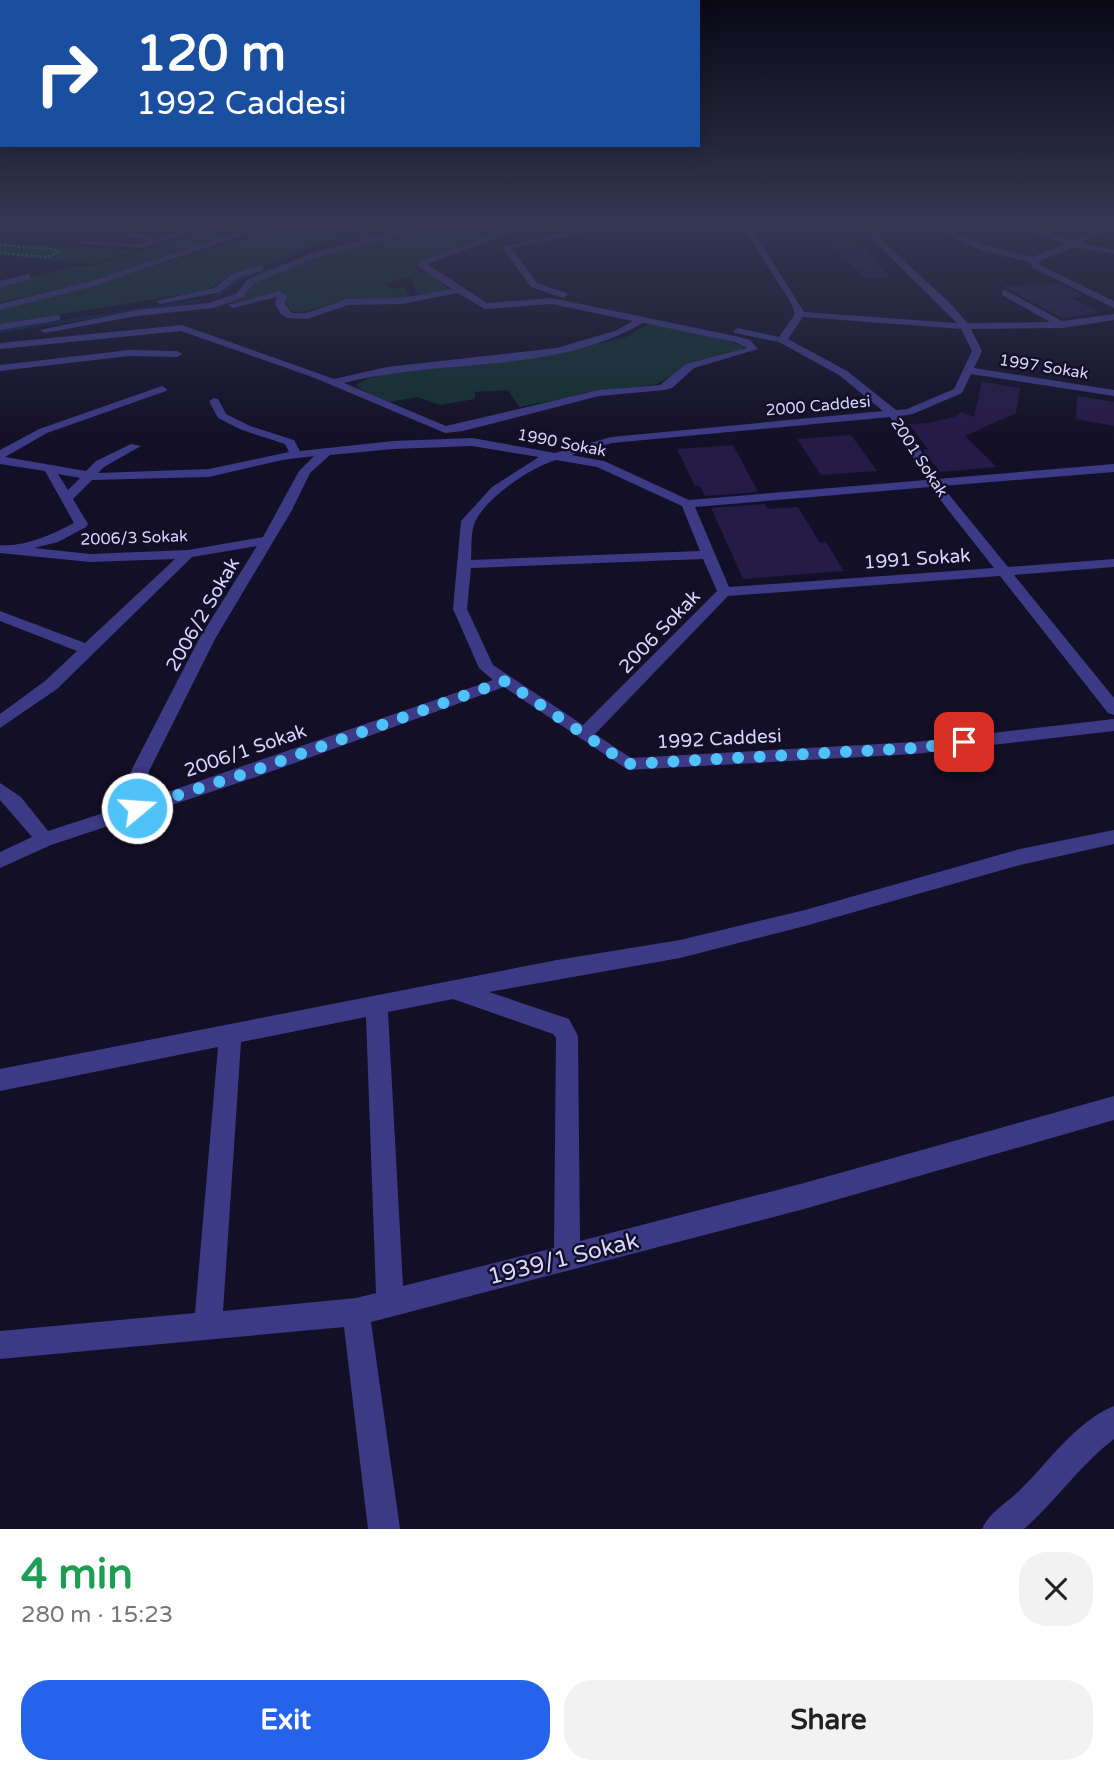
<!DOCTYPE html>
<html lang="en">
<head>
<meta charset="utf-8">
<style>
	:root { --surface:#fff; --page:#f2f2f2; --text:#222; --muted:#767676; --accent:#2563eb }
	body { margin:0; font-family:"Varela Round",sans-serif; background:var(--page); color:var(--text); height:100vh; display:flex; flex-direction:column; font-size:26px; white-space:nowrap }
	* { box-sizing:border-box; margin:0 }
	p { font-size:23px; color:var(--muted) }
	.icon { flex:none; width:38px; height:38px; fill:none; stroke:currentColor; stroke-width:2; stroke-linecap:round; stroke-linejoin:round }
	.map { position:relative; height:1529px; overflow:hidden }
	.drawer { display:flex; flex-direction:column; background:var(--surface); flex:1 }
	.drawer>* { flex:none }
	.banner { position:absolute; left:0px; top:0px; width:700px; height:147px; box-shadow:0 4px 18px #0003; background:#1a4fa0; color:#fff; overflow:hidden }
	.pin { position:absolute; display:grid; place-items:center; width:60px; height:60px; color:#fff; margin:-30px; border-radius:14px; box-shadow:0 4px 10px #0006 }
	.me { position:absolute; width:77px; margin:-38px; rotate:72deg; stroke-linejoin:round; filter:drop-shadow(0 0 5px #0008) }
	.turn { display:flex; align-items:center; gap:24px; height:147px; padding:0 21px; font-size:32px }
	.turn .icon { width:91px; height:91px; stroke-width:2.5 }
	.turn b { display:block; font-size:49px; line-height:60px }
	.round { display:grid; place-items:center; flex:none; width:74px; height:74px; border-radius:28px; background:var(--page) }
	.summary { display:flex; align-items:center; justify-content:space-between; height:119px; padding:0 21px }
	h1 { font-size:42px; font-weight:800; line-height:52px; color:#1e9e55 }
	.primary-button { display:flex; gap:14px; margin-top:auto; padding:14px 21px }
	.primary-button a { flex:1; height:80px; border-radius:28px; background:var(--accent); color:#fff; font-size:28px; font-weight:800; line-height:80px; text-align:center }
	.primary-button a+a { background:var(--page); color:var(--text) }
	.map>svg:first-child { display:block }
	.green { fill:#12302f }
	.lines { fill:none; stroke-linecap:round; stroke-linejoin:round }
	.stream { stroke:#0c2248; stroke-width:3.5 }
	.building { fill:#241b47 }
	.path { stroke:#2fb8b0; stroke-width:2; stroke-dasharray:2 2.5; stroke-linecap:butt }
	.minor { fill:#3d3a85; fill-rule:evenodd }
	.route { stroke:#4fc3f7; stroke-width:12; stroke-dasharray:0 21.6 }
	.labels { text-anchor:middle; stroke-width:5; stroke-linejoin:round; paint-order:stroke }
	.far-street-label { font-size:16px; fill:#d9d4ff; stroke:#130f26 }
	.street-label { font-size:19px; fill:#d9d4ff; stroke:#130f26 }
	.near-street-label { font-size:23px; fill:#d9d4ff; stroke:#130f26 }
</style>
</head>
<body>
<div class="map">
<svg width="1114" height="1529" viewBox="0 0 1114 1529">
	<rect width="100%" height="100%" fill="#130f26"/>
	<!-- green -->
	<g class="green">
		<path d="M226 226H256L83 283 0 303V286L78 266H92Z"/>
		<path d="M270 226H380L307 248 283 260 234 273 205 291 0 324V309L124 276 245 238Z"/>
		<path d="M419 226H520L445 251 414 265 419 271 417 273H429L450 290 418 294 411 279 406 277 384 284 393 289 405 288 411 297C388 301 365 298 343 301 325 304 312 312 293 312L286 304V294L280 291 199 311 238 299 249 292 251 284 325 253 394 237Z"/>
		<path d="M0 239 4 243 139 251 92 264 0 255Z"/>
		<path d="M649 324 727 340 744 347 739 352 700 360 655 385 619 388 519 407 508 390 475 392V399L440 405 417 397 390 402 369 394 355 385 369 378 393 372 557 354 626 337Z"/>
	</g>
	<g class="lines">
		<!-- stream -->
		<g class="stream">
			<path d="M295 261 339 243 386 233 396 226"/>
			<path d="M216 296 245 276 281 267"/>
			<path d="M0 331 198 301"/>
		</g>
	</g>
	<!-- building -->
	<g class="building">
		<path d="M856 241 890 277 865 278 829 242Z"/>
		<path d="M1060 284 1084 296 1072 298 1100 313 1062 318 1002 286Z"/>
		<path d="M982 382 1020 388 1016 413 965 436 997 467 940 472 923 450 928 449 909 424 928 423 954 417 962 412 974 417Z"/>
		<path d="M1077 396 1114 402V426L1076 419Z"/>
		<path d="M851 435 877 471 821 475 797 439Z"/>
		<path d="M733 445 758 492 705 496 700 486H695L677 449Z"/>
		<path d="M765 504 768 509 798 507 820 543 826 542 844 571 743 579 711 508Z"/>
	</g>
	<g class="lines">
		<!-- path -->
		<g class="path">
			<path d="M0 229 8 226"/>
			<path d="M0 245 52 249 58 252 48 257 0 253"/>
		</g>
		<!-- minor -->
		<g class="minor">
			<path d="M131 226H139L136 233 156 239 199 226H212L141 248 76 243 80 241 141 244 149 241 128 237Z"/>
			<path d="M256 226H269L94 286 0 310V304L88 282Z"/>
			<path d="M406 226H418L390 239 321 256 254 283 243 297 213 308 137 316 45 333 40 330 137 310 209 303 237 293 248 279 315 252 384 235Z"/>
			<path d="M516 226H528L427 264 487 303 552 298 735 336 750 340 758 349 694 368 672 388 665 390 599 396 463 431 445 433 315 378 181 331 0 349V343L182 325 334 379 387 367 556 348 615 331 633 321 552 304 485 309 458 293 401 304 348 305 307 319 287 318 281 314 275 304 277 297 233 308 228 305 279 291 287 296 285 304 292 313H306L347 299 401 298 452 289 417 266V262ZM643 323 735 342 747 348 686 364 660 385 599 390 446 426 344 383C442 358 553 375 643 323Z"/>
			<path d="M598 226H615L511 248 537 283 566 293 568 295 563 298 531 287 502 247Z"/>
			<path d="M742 226H750L804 312 957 323 870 237 871 233 837 226H880L878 237 950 303 967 323 1050 322 1002 295V291L1005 290 1062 321 1114 314V320L1063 328 971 329 982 351 974 368 1114 390V396L971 374 962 393 913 414 901 416 937 479 1114 464V472L942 486 1008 567 1114 559V567L1014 575 1114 698V715L1108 713 1000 576 728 596 595 734 631 758 915 742 1114 719V731L915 754 628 770 504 687 256 777 51 845 0 868V852L32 837 0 800V783L21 797 48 831 128 805 131 771 199 639 257 546 192 557 57 689 0 728V714L45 681 77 651 0 621V611L85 643 175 559 90 562 0 553V545C26 547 50 535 74 523L45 471 0 464V450L39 429 162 386 167 389 166 391 47 433 5 457 86 471 96 461 131 444 141 446 104 467 98 473 209 469 289 452 285 444 242 430 218 418 209 401 214 398 218 399 226 414 250 426 294 440 300 451 393 441 472 438 555 453 611 437 883 411 839 375 779 342 735 333 733 331 738 328 779 337 795 314 791 303ZM803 317 961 329 972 351 954 389 907 409 896 410 847 371 788 339ZM890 417 926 480 689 500 604 461 571 455 612 443ZM472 446 539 457 492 487 461 521 453 609 479 668 493 680 147 799 149 771 215 639 292 510 310 473 330 455 393 449ZM314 456 299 471 263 537 188 550 90 554 34 548 58 542 86 527 88 524 73 499 92 480 209 477 282 460ZM556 460 597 467 682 506 700 551 471 560C472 549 470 530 476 520 488 497 531 467 556 460ZM58 474 80 478 68 490ZM930 487 994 568 729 587 695 507ZM703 559 717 591 583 725 493 665 467 609 471 568Z"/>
			<path d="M931 226H942L986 246 1033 257 1066 244 1012 226H1025L1073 241 1098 228 1114 226V230L1103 232 1082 243 1114 250V254L1075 247 1039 261 1040 265 1114 301V308L1033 268 1030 262 980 250Z"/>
			<path d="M262 265 265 270 238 278 220 292 161 304 156 301 214 288 232 274Z"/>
			<path d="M29 274 32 279 0 287V281Z"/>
			<path d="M57 315 60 316V320L0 330V324Z"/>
			<path d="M129 350 177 351 182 354 177 357 129 356 0 371V365Z"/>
			<path d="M1114 830V844L1020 865 805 926 680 958 489 992 569 1019 578 1036 580 1241 804 1183 1114 1096V1120L804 1209 371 1322 400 1529H368L344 1327 0 1359V1331L195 1313 218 1047 0 1091V1069L557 960 680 940 805 910 1020 849ZM453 999 553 1034 556 1038 554 1248 403 1286 388 1012ZM366 1017 376 1293 356 1298 223 1311 241 1042Z"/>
			<path d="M1114 1406V1439C1080 1465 1056 1501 1024 1529H982C989 1512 1007 1503 1020 1490 1049 1462 1075 1422 1114 1406Z"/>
		</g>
	</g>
	<!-- sky -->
	<linearGradient id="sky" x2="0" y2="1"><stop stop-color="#0a0815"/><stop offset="0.51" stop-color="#333752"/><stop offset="1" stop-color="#333752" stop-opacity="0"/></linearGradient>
	<rect width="1114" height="440" fill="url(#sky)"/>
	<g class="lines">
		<!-- route -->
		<path class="route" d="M137 808 250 772 505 681 628 764 915 748 964 742"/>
	</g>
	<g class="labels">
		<!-- far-street labels -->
		<g class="far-street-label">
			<text transform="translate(1044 366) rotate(9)" y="6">1997 Sokak</text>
			<text transform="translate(818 405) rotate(-5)" y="6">2000 Caddesi</text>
			<text transform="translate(562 442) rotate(11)" y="6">1990 Sokak</text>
			<text transform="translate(920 457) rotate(57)" y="6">2001 Sokak</text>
			<text transform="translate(134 537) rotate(-2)" y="6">2006/3 Sokak</text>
		</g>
		<!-- street labels -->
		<g class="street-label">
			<text transform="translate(917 558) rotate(-4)" y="7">1991 Sokak</text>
			<text transform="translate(202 614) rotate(-60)" y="7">2006/2 Sokak</text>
			<text transform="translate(659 631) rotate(-46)" y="7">2006 Sokak</text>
			<text transform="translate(719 738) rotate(-3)" y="7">1992 Caddesi</text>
			<text transform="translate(245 750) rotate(-19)" y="7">2006/1 Sokak</text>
		</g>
		<!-- near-street labels -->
		<g class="near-street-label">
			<text transform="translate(563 1258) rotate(-14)" y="8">1939/1 Sokak</text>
		</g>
	</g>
</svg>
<div class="pin" style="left:964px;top:742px;background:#d93025"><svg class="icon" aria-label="arrive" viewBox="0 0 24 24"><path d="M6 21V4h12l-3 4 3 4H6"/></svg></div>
<svg class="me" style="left:137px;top:808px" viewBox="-20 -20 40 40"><circle r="17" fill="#4fc3f7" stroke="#fff" stroke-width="3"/><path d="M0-11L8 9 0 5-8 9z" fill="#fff"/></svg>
<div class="banner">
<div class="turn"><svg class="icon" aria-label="right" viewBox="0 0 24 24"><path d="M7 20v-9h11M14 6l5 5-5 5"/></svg><div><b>120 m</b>1992 Caddesi</div></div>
</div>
</div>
<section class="drawer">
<div class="summary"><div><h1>4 min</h1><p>280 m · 15:23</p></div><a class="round"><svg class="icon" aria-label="close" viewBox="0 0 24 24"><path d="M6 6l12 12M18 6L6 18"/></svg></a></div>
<div class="primary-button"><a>Exit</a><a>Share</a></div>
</section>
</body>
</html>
